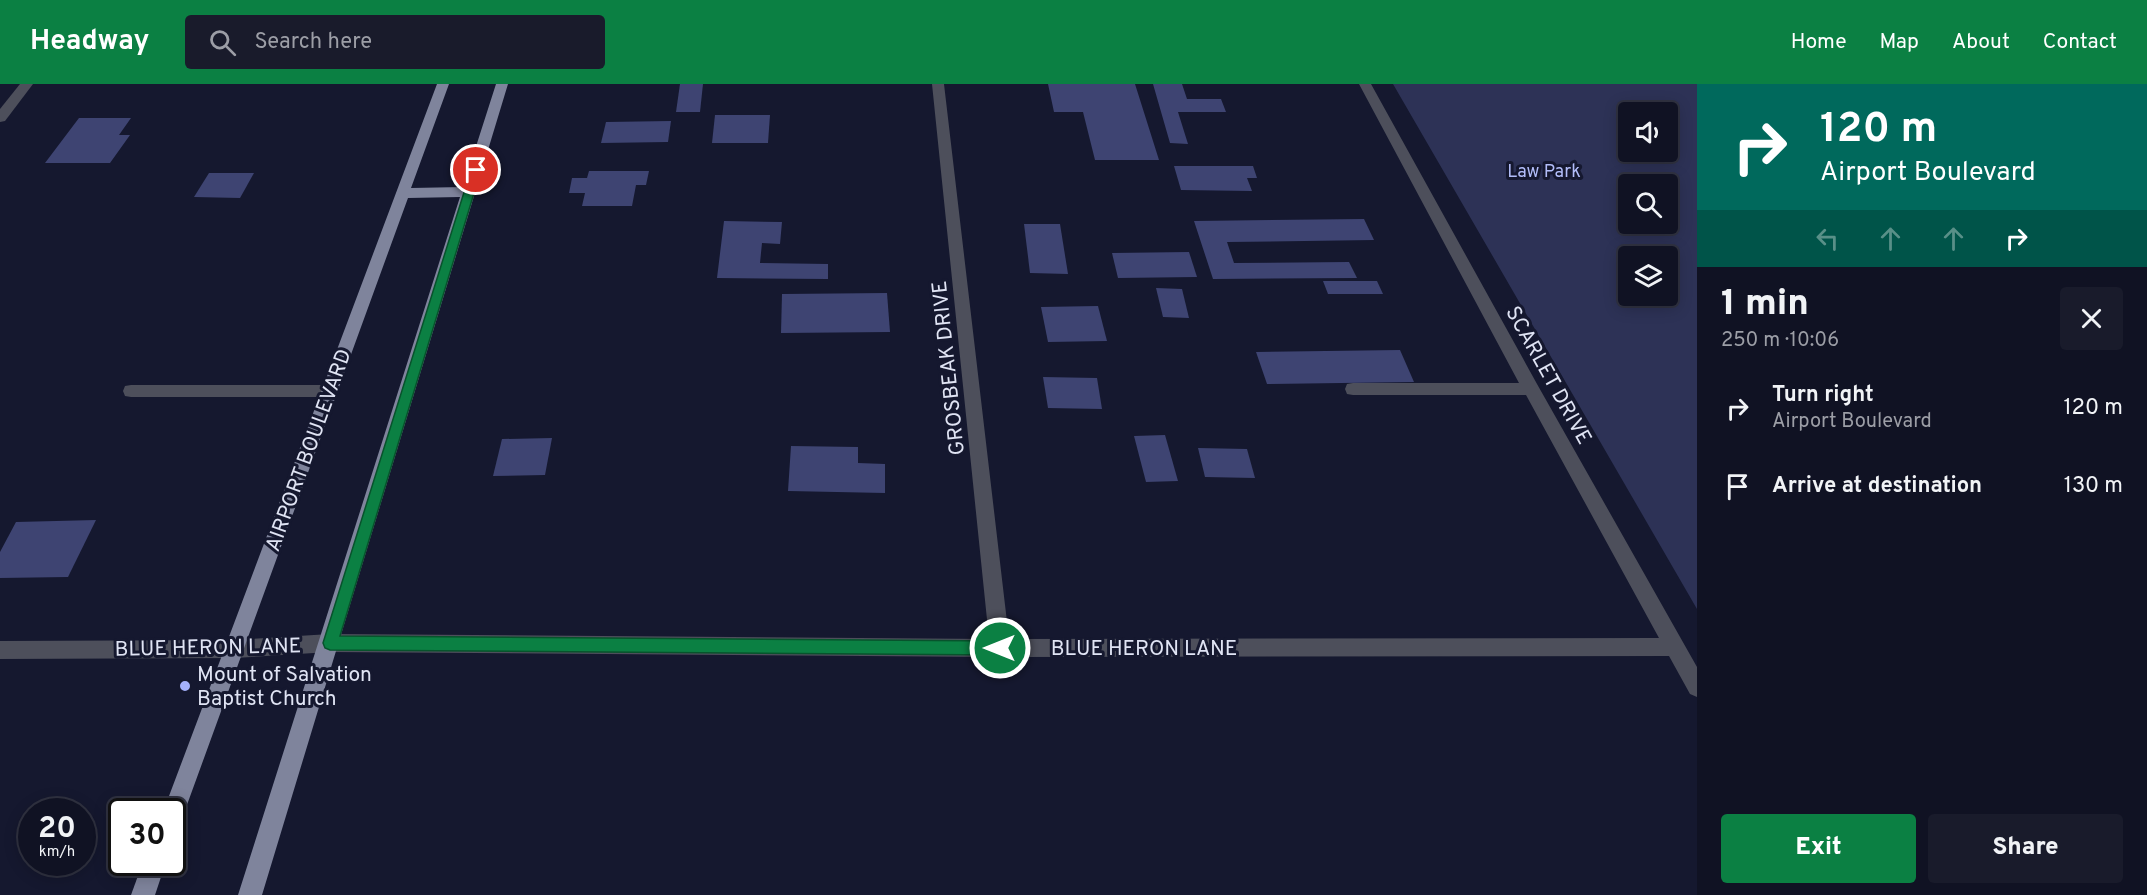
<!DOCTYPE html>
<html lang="en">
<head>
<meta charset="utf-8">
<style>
	:root { --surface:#101223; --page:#191b2b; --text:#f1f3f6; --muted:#9c9ea6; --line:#303241; --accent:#0b8043 }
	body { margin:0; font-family:Overpass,sans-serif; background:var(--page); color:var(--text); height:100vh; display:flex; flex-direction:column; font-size:22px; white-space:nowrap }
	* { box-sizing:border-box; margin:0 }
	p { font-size:20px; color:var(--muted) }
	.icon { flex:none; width:33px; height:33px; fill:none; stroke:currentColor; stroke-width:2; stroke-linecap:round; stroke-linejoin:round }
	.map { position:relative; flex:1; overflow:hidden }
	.details { display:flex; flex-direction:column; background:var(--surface); width:450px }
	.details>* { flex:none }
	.guide { background:#00695c; color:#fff; overflow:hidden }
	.tools { position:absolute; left:1618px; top:18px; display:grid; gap:12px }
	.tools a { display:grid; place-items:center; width:60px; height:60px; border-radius:6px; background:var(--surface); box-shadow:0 3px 15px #0003,0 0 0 2px var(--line); font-size:30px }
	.speed { position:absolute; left:18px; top:714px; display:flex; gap:12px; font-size:30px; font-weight:700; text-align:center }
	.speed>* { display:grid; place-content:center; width:78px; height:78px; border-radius:50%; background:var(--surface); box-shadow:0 3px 15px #0003,0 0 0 2px var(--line); line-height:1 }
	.speed small { font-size:15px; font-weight:400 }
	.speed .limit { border:3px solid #111; border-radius:9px; background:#fff; color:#111 }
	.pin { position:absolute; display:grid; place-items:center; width:51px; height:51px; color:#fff; margin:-26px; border:3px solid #fff; border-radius:50%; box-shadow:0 2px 6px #0007 }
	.me { position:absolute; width:66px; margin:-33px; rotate:270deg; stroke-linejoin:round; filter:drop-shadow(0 0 4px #0008) }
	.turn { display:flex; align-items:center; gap:21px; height:126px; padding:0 24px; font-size:27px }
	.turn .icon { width:78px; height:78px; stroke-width:2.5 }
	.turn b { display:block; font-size:42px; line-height:51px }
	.lanes { display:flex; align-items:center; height:57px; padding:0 24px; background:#0003; justify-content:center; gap:30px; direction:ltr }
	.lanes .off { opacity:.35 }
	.round { display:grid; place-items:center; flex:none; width:63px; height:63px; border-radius:6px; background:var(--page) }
	.head { display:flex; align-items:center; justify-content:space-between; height:102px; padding:0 24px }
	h1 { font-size:36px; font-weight:800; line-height:45px }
	.button { display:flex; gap:12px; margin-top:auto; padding:12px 24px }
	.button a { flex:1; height:69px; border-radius:6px; background:var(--accent); color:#fff; font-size:24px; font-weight:800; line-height:69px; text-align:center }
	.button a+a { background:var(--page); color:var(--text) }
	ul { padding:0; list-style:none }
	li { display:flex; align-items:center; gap:18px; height:78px; padding:0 24px }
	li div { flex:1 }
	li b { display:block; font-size:22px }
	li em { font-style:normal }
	header { display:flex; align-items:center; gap:36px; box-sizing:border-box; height:84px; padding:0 30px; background:var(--accent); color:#fff }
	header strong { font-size:28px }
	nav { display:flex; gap:33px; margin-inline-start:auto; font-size:21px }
	.search { width:420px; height:54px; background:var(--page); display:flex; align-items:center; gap:15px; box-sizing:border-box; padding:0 21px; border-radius:6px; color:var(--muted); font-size:22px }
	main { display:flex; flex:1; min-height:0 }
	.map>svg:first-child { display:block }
	.green { fill:#2d3256; fill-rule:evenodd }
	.building { fill:#3e4472 }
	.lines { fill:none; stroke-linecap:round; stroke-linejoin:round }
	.minor { fill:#4d4f5b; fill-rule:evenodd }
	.major { fill:#7f849c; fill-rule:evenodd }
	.route { fill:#0b8043; stroke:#07532c; stroke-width:1.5 }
	.poi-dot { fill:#a5b1fc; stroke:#15182f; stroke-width:2 }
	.labels { text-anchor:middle; stroke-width:6; stroke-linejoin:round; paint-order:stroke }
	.far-park-label { font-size:18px; fill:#b2bdf9; stroke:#15182f }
	.street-label { font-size:21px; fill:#e0e4f4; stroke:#15182f }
	.poi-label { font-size:21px; fill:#e0e4f4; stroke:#15182f; text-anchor:start }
</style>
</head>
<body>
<header>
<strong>Headway</strong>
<div class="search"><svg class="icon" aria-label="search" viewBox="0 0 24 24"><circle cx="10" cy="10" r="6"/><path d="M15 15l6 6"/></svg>Search here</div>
<nav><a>Home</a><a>Map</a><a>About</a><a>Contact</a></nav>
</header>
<main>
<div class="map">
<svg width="1697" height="811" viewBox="0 0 1697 811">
	<rect width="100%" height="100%" fill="#15182f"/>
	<!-- green -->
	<path class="green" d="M1393 0H1697V525ZM1629 28H1668V68H1629ZM1629 100H1668V140H1629ZM1629 172H1668V212H1629Z"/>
	<!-- building -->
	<g class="building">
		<path d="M680 0H703L700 28H676Z"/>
		<path d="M1048 0H1135L1159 76H1095L1083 28H1054Z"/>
		<path d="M1153 0H1182L1187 15H1221L1226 28H1178L1188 60 1170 59Z"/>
		<path d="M715 31H770L768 59H712Z"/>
		<path d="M79 34H131L119 51H130L110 79H45Z"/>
		<path d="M671 37 668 58 601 59 606 38Z"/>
		<path d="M1174 82H1253L1257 94H1247L1252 107 1181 106Z"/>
		<path d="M589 87H649L646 101H636L632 122H582L585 109H569L572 94H587Z"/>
		<path d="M209 89H254L240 114 194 113Z"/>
		<path d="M1364 135 1374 156 1227 158 1234 179 1349 178 1357 194 1213 195 1194 137Z"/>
		<path d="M724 137 782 138 780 160 762 159 760 179 828 180V195L717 194Z"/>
		<path d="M1024 140H1060L1068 190 1030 189Z"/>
		<path d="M1189 168 1197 193 1118 194 1112 169Z"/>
		<path d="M1323 197H1377L1383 210H1328Z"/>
		<path d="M1156 204 1182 205 1189 234 1163 233Z"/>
		<path d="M887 209 890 248 781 249 782 210Z"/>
		<path d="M1098 222 1107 257 1048 258 1041 223Z"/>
		<path d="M1400 266 1414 298 1267 300 1256 268Z"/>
		<path d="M1043 293 1097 294 1102 325 1048 324Z"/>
		<path d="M1165 351 1178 397 1146 398 1134 352Z"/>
		<path d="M552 354 545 391 493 392 502 355Z"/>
		<path d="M791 362 858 363V379L885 380V409L788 407Z"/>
		<path d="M1198 364 1247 365 1255 394 1205 393Z"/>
		<path d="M96 436 68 493 0 494V468L16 438Z"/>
	</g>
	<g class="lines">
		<!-- minor -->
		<g class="minor">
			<path d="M20 0H33L5 37 0 38V25Z"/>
			<path d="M932 0H944L1009 555 1659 554 1526 311H1353L1347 310 1345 305 1347 300 1353 299H1519L1359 0H1371L1537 300 1697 583V613L1690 610 1669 572 1000 573 330 568 235 574 0 575V557L235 556 330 550 989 555Z"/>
			<path d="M131 301H330L336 302 338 307 336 312 330 313H131L125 312 123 307 125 302Z"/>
		</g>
		<!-- major -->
		<g class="major">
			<path d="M437 0H449L411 104 463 103 496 0H508L262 811H238L460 113 408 114 180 740 172 743V728H163Z"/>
			<path d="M143 778H166L155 811H131Z"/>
		</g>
	</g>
	<!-- route -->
	<path class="route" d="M476 83 481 86 340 552 1000 557 1006 559 1008 564 1006 569 1000 571 330 566 325 564 323 559 471 86Z"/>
	<!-- markers -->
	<circle class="poi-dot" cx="185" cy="602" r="6"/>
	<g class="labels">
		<!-- far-park labels -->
		<g class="far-park-label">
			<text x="1544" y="93">Law Park</text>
		</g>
		<!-- street labels -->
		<g class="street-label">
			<text transform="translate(948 284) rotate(-96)" y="7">GROSBEAK DRIVE</text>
			<text transform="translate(1549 291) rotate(61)" y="7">SCARLET DRIVE</text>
			<text transform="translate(308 366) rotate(-70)" y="7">AIRPORT BOULEVARD</text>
			<text transform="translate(208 563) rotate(-1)" y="7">BLUE HERON LANE</text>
			<text x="1144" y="571">BLUE HERON LANE</text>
		</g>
		<!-- poi labels -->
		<g class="poi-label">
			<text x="197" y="597">Mount of Salvation<tspan x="197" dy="24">Baptist Church</tspan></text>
		</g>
	</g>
</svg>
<div class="tools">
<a><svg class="icon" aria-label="sound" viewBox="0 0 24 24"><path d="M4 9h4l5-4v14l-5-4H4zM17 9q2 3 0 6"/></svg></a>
<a><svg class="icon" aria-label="search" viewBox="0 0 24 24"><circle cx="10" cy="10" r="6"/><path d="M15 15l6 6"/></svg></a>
<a><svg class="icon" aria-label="layers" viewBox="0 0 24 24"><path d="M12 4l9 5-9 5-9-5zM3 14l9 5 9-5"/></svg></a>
</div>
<div class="speed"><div>20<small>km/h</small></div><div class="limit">30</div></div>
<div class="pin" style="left:476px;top:86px;background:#d93025"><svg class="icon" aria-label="arrive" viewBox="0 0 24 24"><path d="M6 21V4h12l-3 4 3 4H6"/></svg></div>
<svg class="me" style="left:1000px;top:564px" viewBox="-20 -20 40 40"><circle r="17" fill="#0b8043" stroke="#fff" stroke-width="3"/><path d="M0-11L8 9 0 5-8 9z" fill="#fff"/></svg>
</div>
<section class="details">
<div class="guide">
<div class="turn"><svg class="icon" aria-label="right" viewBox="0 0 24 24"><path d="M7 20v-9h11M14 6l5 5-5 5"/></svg><div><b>120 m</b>Airport Boulevard</div></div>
<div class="lanes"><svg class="icon off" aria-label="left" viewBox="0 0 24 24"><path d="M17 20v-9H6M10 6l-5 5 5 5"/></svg><svg class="icon off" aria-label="ahead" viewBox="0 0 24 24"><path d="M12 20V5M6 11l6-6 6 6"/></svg><svg class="icon off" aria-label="ahead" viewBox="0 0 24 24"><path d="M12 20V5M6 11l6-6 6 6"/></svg><svg class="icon" aria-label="right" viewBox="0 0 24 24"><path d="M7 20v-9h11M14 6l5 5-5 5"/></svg></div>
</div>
<div class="head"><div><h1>1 min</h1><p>250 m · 10:06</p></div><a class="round"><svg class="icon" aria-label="close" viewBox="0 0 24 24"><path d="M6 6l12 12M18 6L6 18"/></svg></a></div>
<ul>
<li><svg class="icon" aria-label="right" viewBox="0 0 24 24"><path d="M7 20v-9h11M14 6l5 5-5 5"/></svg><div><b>Turn right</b><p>Airport Boulevard</p></div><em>120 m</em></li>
<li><svg class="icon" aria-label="arrive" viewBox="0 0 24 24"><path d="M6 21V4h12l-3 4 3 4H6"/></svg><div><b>Arrive at destination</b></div><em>130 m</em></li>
</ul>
<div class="button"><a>Exit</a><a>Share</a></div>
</section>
</main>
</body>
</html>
